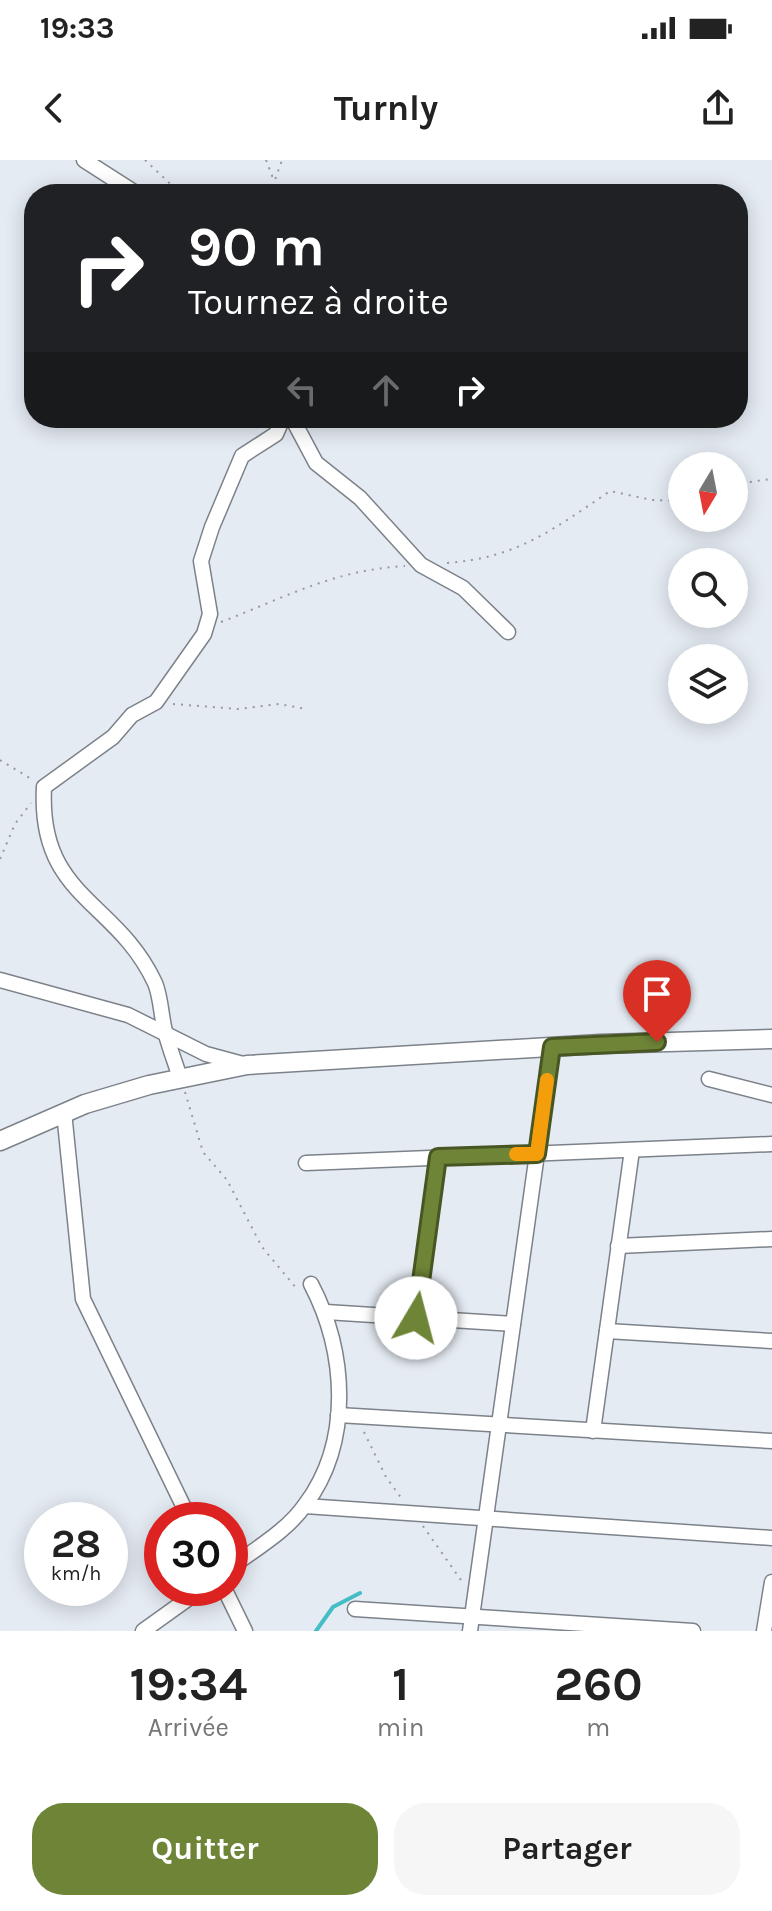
<!DOCTYPE html>
<html lang="fr">
<head>
<meta charset="utf-8">
<style>
	:root { --surface:#fff; --page:#f6f6f6; --text:#222; --muted:#767676; --accent:#6e8436 }
	body { margin:0; font-family:Karla,sans-serif; background:var(--page); color:var(--text); height:100vh; display:flex; flex-direction:column; font-size:30px; white-space:nowrap }
	* { box-sizing:border-box; margin:0 }
	p { font-size:26px; color:var(--muted) }
	.icon { flex:none; width:44px; height:44px; fill:none; stroke:currentColor; stroke-width:2; stroke-linecap:round; stroke-linejoin:round }
	.map { position:relative; height:1471px; overflow:hidden }
	.details { display:flex; flex-direction:column; background:var(--surface); flex:1 }
	.details>* { flex:none }
	.top-card { position:absolute; left:24px; top:24px; width:724px; height:244px; border-radius:32px; box-shadow:0 4px 20px #0003; background:#202124; color:#fff; overflow:hidden }
	.needle { width:52px; rotate:190deg }
	.buttons { position:absolute; left:668px; top:292px; display:grid; gap:16px }
	.buttons a { display:grid; place-items:center; width:80px; height:80px; border-radius:50%; background:var(--surface); box-shadow:0 4px 20px #0003; font-size:40px }
	.speed { position:absolute; left:24px; top:1342px; display:flex; gap:16px; font-size:40px; font-weight:700; text-align:center }
	.speed>* { display:grid; place-content:center; width:104px; height:104px; border-radius:50%; background:var(--surface); box-shadow:0 4px 20px #0003; line-height:1 }
	.speed small { font-size:20px; font-weight:400 }
	.speed .limit { border:12px solid #d22; background:#fff; color:#111 }
	.pin { position:absolute; display:grid; place-items:center; width:68px; height:68px; color:#fff; margin:-82px -34px; border-radius:50% 50% 50% 0; rotate:-45deg; box-shadow:0 0 8px #0007 }
	.pin .icon { rotate:45deg }
	.me { position:absolute; width:88px; margin:-44px; rotate:8deg; stroke-linejoin:round; filter:drop-shadow(0 0 6px #0008) }
	.turn { display:flex; align-items:center; gap:28px; height:168px; padding:0 32px; font-size:36px }
	.turn .icon { width:104px; height:104px; stroke-width:2.5 }
	.turn b { display:block; font-size:56px; line-height:68px }
	.lanes { display:flex; align-items:center; height:76px; padding:0 32px; background:#0003; justify-content:center; gap:40px; direction:ltr }
	.lanes .off { opacity:.35 }
	.eta { display:flex; justify-content:space-evenly; align-items:center; height:136px; text-align:center }
	.eta b { font-size:48px; font-weight:700; line-height:56px }
	.primary-button { display:flex; gap:16px; margin-top:auto; padding:16px 32px }
	.primary-button a { flex:1; height:92px; border-radius:32px; background:var(--accent); color:#fff; font-size:32px; font-weight:700; line-height:92px; text-align:center }
	.primary-button a+a { background:var(--page); color:var(--text) }
	.status { display:flex; justify-content:space-between; align-items:center; height:56px; padding:0 40px; background:var(--surface); direction:ltr }
	.status svg { height:22px; fill:currentColor }
	header { display:flex; justify-content:space-between; align-items:center; height:104px; padding:0 32px; background:var(--surface); font-size:36px; font-weight:700 }
	.map>svg:first-child { display:block }
	.lines { fill:none; stroke-linecap:round; stroke-linejoin:round }
	.stream { stroke:#44bdc6; stroke-width:4 }
	.minor-casing { stroke:#7c8289; stroke-width:17 }
	.tertiary-casing { stroke:#7c8289; stroke-width:21 }
	.path { stroke:#969aa0; stroke-width:2; stroke-dasharray:2 6; stroke-linecap:butt }
	.minor { stroke:#fff; stroke-width:14 }
	.tertiary { stroke:#fff; stroke-width:18 }
	.route-casing { stroke:#485623; stroke-width:20 }
	.route { stroke:#6e8436; stroke-width:14 }
	.slow { stroke:#f59e0b; stroke-width:14 }
</style>
</head>
<body>
<div class="status"><b>19:33</b><svg viewBox="0 0 49 12"><path d="M0 12V9h3v3zM5 12V6h3v6zM10 12V3h3v9zM15 12V0h3v12zM26 1h20v11H26zM47 4h2v5h-2z"/></svg></div>
<header><svg class="icon" aria-label="back" viewBox="0 0 24 24"><path d="M15 5l-7 7 7 7"/></svg>Turnly<svg class="icon" aria-label="share" viewBox="0 0 24 24"><path d="M12 15V3M7 8l5-5 5 5M5 13v7h14v-7"/></svg></header>
<div class="map">
<svg width="772" height="1471" viewBox="0 0 772 1471">
	<rect width="100%" height="100%" fill="#e5ebf3"/>
	<g class="lines">
		<!-- stream -->
		<path class="stream" d="M316 1471 333 1447 360 1433"/>
		<defs>
			<g id="minor">
				<path d="M84 0 137 34"/>
				<path d="M292 258 316 303 360 338 421 405 463 428 508 472"/>
				<path d="M0 820 128 855 206 894 243 904"/>
				<path d="M180 918C175 902 169 887 165 871 161 856 161 837 155 823 116 739 38 738 44 627L113 577 132 555 156 542 204 474 210 454 201 401 212 367 242 296 276 274 283 258"/>
				<path d="M709 919 772 935"/>
				<path d="M64 952 83 1139 190 1360"/>
				<path d="M306 1003 772 984"/>
				<path d="M618 1086 772 1079"/>
				<path d="M326 1152 513 1164"/>
				<path d="M416 1158 438 997"/>
				<path d="M607 1171 772 1181"/>
				<path d="M338 1255 772 1281"/>
				<path d="M593 1271 632 990"/>
				<path d="M305 1346 772 1378"/>
				<path d="M230 1408C255 1389 287 1371 305 1345 353 1281 346 1191 311 1124"/>
				<path d="M224 1428 245 1471"/>
				<path d="M355 1449 693 1471"/>
				<path d="M143 1471 203 1428"/>
				<path d="M470 1471 552 887"/>
				<path d="M764 1471 772 1422"/>
			</g>
			<path id="tertiary" d="M0 981 85 944 149 925 247 905 600 884 772 879"/>
		</defs>
		<!-- minor casing -->
		<use href="#minor" class="minor-casing"/>
		<!-- tertiary casing -->
		<use href="#tertiary" class="tertiary-casing"/>
		<!-- path -->
		<g class="path">
			<path d="M145 0 181 34"/>
			<path d="M266 0 274 21"/>
			<path d="M270 34 282 0"/>
			<path d="M734 324 772 319"/>
			<path d="M447 403C517 398 554 369 610 331L652 340 682 341"/>
			<path d="M221 462C286 437 334 410 405 406"/>
			<path d="M173 544 238 549 279 544 306 549"/>
			<path d="M0 600 33 620"/>
			<path d="M0 699 15 664 31 643"/>
			<path d="M185 932 203 992 227 1020 262 1087 297 1129"/>
			<path d="M364 1272 386 1317 402 1339"/>
			<path d="M423 1366 463 1423"/>
		</g>
		<!-- minor -->
		<use href="#minor" class="minor"/>
		<!-- tertiary -->
		<use href="#tertiary" class="tertiary"/>
	</g>
	<g class="lines">
		<defs>
			<path id="route" d="M416 1158 438 997 537 994 552 887 657 882"/>
		</defs>
		<!-- route casing -->
		<use href="#route" class="route-casing"/>
		<!-- route -->
		<use href="#route" class="route"/>
		<!-- slow -->
		<path class="slow" d="M516 994H537L547 920"/>
	</g>
</svg>
<div class="buttons">
<a><svg class="needle" viewBox="-14 -14 28 28"><path d="M0-13l5 13h-10z" fill="#e53935"/><path d="M0 13l5-13h-10z" fill="#767676"/></svg></a>
<a><svg class="icon" aria-label="search" viewBox="0 0 24 24"><circle cx="10" cy="10" r="6"/><path d="M15 15l6 6"/></svg></a>
<a><svg class="icon" aria-label="layers" viewBox="0 0 24 24"><path d="M12 4l9 5-9 5-9-5zM3 14l9 5 9-5"/></svg></a>
</div>
<div class="speed"><div>28<small>km/h</small></div><div class="limit">30</div></div>
<div class="pin" style="left:657px;top:882px;background:#d93025"><svg class="icon" aria-label="arrive" viewBox="0 0 24 24"><path d="M6 21V4h12l-3 4 3 4H6"/></svg></div>
<svg class="me" style="left:416px;top:1158px" viewBox="-20 -20 40 40"><circle r="19" fill="#fff"/><path d="M0-13L10 11 0 6-10 11z" fill="#6e8436"/></svg>
<div class="top-card">
<div class="turn"><svg class="icon" aria-label="right" viewBox="0 0 24 24"><path d="M7 20v-9h11M14 6l5 5-5 5"/></svg><div><b>90 m</b>Tournez à droite</div></div>
<div class="lanes"><svg class="icon off" aria-label="left" viewBox="0 0 24 24"><path d="M17 20v-9H6M10 6l-5 5 5 5"/></svg><svg class="icon off" aria-label="ahead" viewBox="0 0 24 24"><path d="M12 20V5M6 11l6-6 6 6"/></svg><svg class="icon" aria-label="right" viewBox="0 0 24 24"><path d="M7 20v-9h11M14 6l5 5-5 5"/></svg></div>
</div>
</div>
<section class="details">
<div class="eta">
<div><b>19:34</b><p>Arrivée</p></div>
<div><b>1</b><p>min</p></div>
<div><b>260</b><p>m</p></div>
</div>
<div class="primary-button"><a>Quitter</a><a>Partager</a></div>
</section>
</body>
</html>
